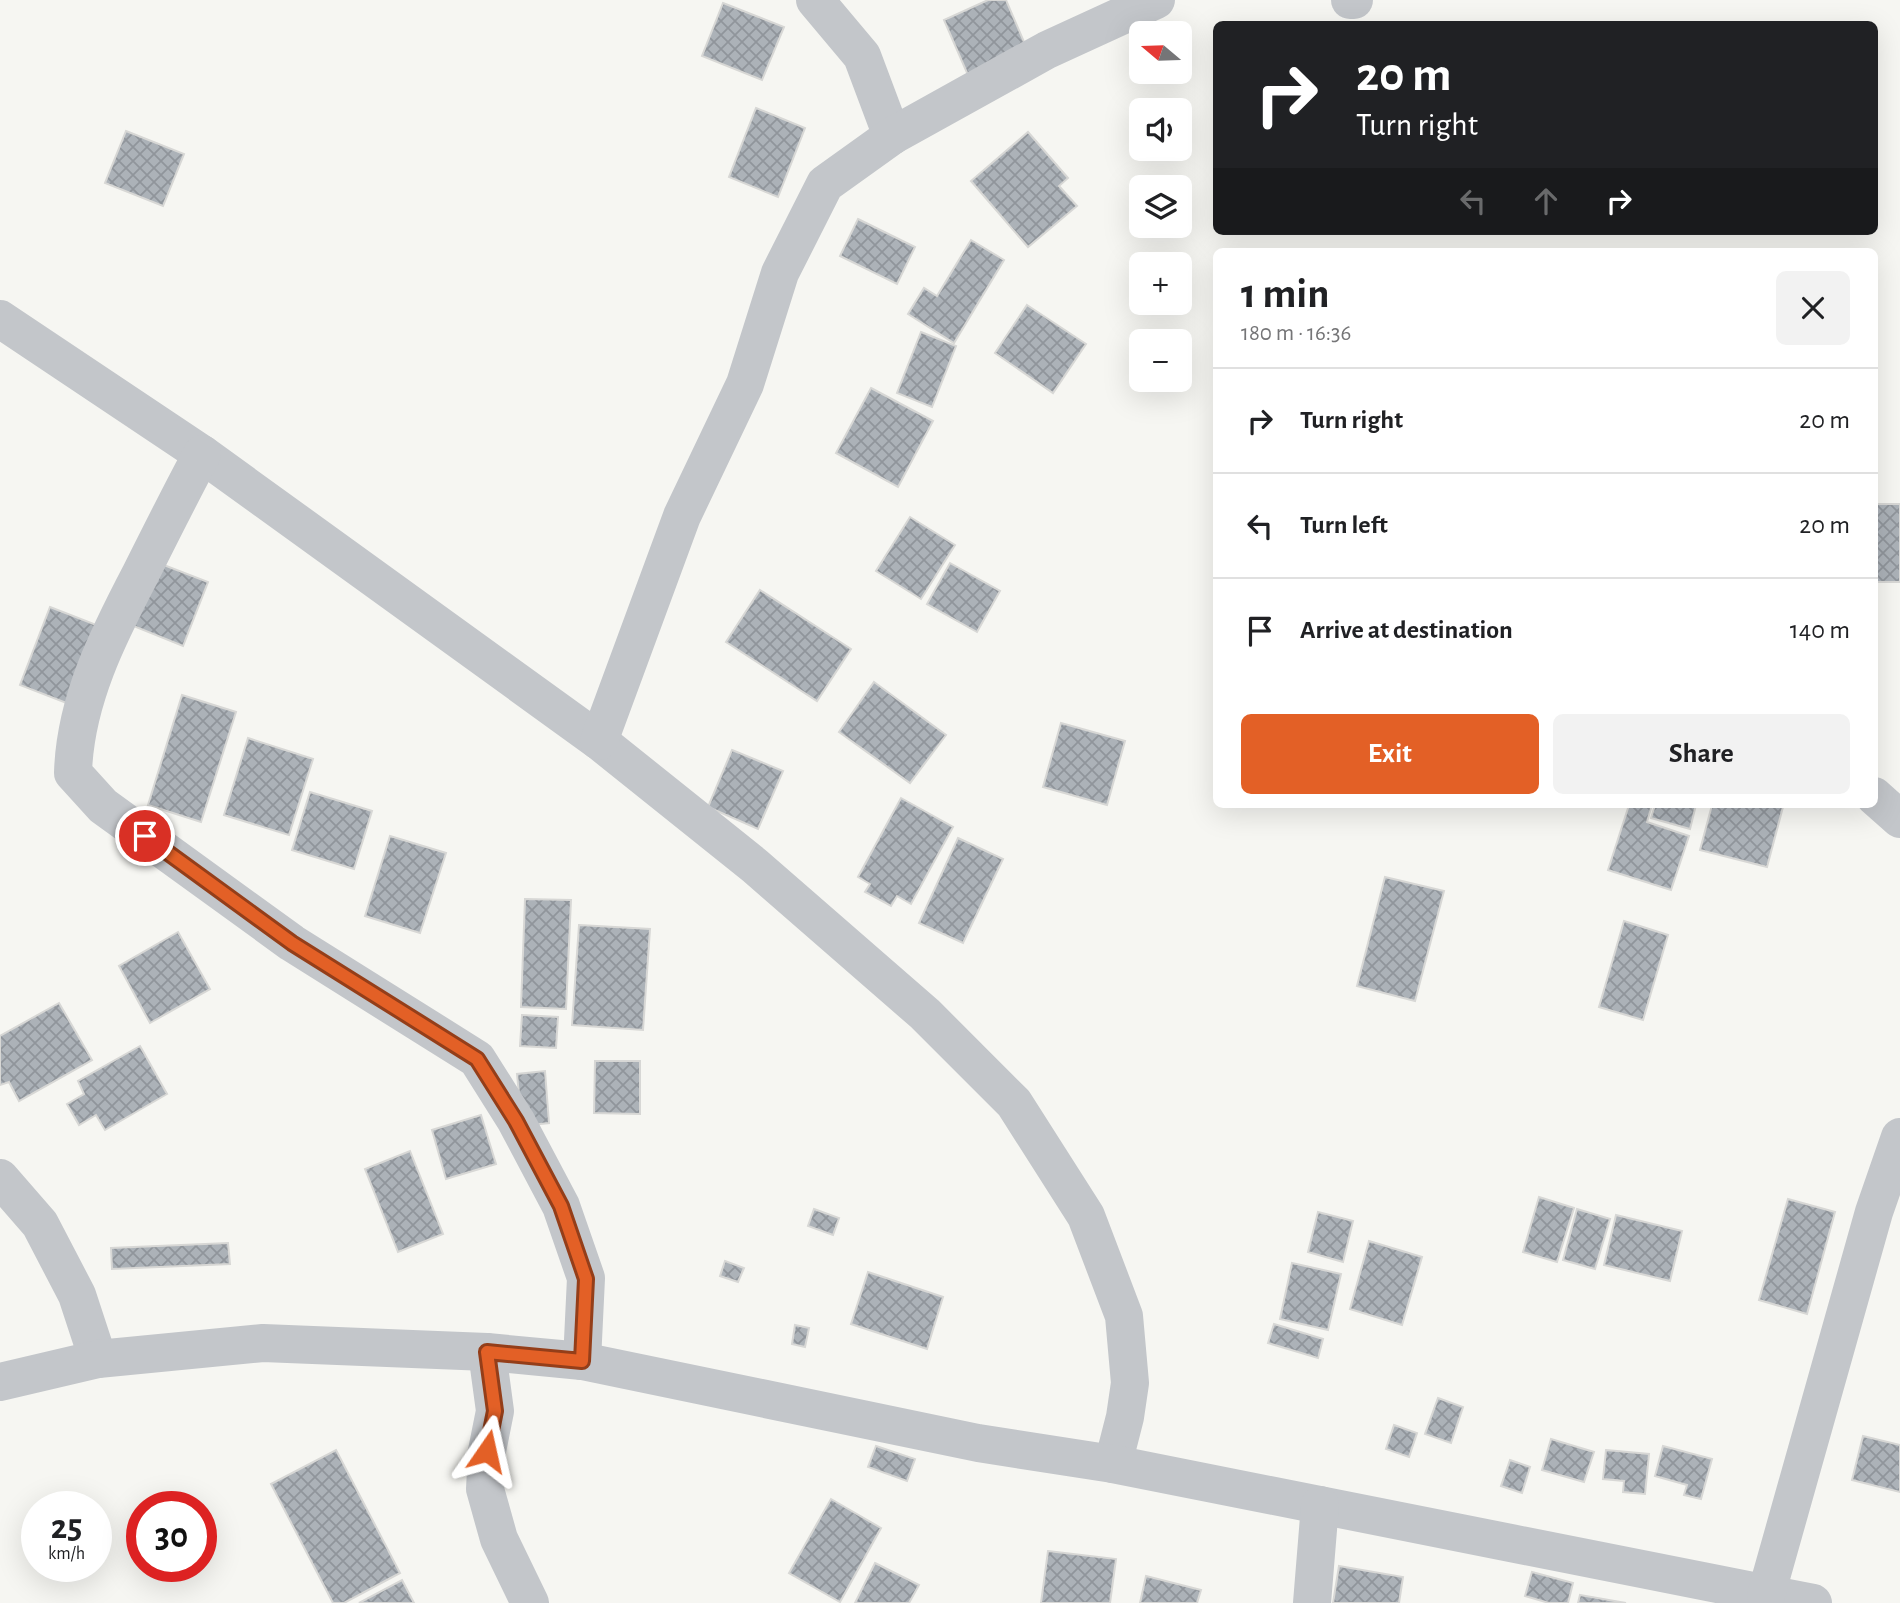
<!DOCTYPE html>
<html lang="en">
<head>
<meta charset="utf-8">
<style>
	:root { --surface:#fff; --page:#f2f2f2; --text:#202124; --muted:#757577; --line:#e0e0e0; --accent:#e36026 }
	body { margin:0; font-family:"Alegreya Sans",sans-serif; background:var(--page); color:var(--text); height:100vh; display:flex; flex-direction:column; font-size:26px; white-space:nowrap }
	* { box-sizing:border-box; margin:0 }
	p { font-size:23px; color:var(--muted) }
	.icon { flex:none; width:38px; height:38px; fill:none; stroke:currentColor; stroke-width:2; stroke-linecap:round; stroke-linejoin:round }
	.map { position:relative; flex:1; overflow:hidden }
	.side { position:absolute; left:1213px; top:248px; width:665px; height:560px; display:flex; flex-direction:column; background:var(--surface); border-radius:10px; box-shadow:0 7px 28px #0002 }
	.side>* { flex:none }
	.top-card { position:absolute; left:1213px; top:21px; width:665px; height:214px; border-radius:10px; box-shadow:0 7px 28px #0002; background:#202124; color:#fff; overflow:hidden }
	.needle { width:46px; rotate:289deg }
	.controls { position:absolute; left:1129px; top:21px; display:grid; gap:14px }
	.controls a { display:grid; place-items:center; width:63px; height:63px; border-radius:10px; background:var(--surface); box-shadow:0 7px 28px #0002; font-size:35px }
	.speed { position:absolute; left:21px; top:1491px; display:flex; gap:14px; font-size:35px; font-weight:700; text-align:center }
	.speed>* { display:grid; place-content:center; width:91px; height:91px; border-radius:50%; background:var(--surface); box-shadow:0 7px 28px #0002; line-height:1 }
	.speed small { font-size:18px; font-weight:400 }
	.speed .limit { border:10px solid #d22; background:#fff; color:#111 }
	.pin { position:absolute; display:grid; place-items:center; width:60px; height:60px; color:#fff; margin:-30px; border:4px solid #fff; border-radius:50%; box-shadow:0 2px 7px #0007 }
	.me { position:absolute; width:77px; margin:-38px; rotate:11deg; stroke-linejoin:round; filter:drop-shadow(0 0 5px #0008) }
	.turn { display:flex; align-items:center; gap:24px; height:147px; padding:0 28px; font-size:32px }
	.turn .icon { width:91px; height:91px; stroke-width:2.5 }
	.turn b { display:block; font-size:49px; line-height:60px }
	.lanes { display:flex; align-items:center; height:66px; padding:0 28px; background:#0003; justify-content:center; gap:35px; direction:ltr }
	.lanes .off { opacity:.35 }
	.round { display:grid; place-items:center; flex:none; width:74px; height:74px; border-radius:10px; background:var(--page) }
	.head { display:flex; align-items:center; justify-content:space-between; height:119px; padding:0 28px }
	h1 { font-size:42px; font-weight:700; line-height:52px }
	.cta { display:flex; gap:14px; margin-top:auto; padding:14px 28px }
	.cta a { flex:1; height:80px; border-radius:10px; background:var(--accent); color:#fff; font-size:28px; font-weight:700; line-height:80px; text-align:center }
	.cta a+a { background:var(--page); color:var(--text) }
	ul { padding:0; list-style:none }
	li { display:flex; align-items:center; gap:21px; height:105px; padding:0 28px; border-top:2px solid var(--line) }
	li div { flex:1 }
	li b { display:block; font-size:26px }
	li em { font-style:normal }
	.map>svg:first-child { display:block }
	.building { fill:url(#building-cross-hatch); stroke:#d7d7d5; stroke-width:2 }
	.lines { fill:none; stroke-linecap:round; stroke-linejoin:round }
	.minor { stroke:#c3c6ca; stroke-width:38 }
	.route-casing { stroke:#943e19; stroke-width:18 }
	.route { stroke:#e36026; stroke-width:12 }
</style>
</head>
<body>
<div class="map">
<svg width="1900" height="1603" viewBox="0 0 1900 1603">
	<defs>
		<pattern id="building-cross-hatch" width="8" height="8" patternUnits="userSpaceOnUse" patternTransform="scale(1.75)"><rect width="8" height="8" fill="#acb2b8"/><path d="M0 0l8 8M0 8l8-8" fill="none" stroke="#90959b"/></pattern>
	</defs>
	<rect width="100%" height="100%" fill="#f6f6f2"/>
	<!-- building -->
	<g class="building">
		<path d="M988 0H1006L1030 56 971 82 944 20Z"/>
		<path d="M723 3 784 27 762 80 702 56Z"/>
		<path d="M756 108 805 128 778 197 729 177Z"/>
		<path d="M126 131 184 154 163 206 105 183Z"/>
		<path d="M1028 132 1068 178 1059 186 1077 206 1028 247 971 181Z"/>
		<path d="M858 219 915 247 897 284 840 256Z"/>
		<path d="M971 240 1004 260 954 343 908 314 924 288 937 296Z"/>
		<path d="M1027 305 1086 344 1053 393 995 353Z"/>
		<path d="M921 332 956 346 932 407 897 393Z"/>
		<path d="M871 388 933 421 898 487 836 453Z"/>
		<rect x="1874" y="504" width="26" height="78"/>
		<path d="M910 517 955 545 921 599 876 571Z"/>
		<path d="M156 562 208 582 183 646 131 625Z"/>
		<path d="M950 563 1000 591 977 632 927 604Z"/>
		<path d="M760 590 851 649 817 701 726 642Z"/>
		<path d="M50 607 99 626 69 704 20 685Z"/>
		<path d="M874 682 946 735 910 783 839 732Z"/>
		<path d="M182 695 236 712 201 822 148 805Z"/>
		<path d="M1061 723 1125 741 1107 805 1043 787Z"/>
		<path d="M248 738 313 759 289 835 224 815Z"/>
		<path d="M732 750 783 771 758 829 708 807Z"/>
		<path d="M310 792 372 811 354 869 292 850Z"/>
		<path d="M901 798 953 827 911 904 897 896 891 906 865 892 870 884 858 877Z"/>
		<path d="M1629 805H1652L1647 822 1689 836 1671 890 1608 870Z"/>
		<path d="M1655 805H1696L1690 829 1651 818Z"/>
		<path d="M1712 805 1783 807 1767 867 1700 850Z"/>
		<path d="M390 836 446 853 420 933 365 916Z"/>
		<path d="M958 838 1003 859 963 943 919 923Z"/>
		<path d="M1385 877 1444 891 1415 1001 1357 986Z"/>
		<path d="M525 899 571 900 566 1009 521 1007Z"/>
		<path d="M1624 921 1668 935 1643 1020 1599 1007Z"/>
		<path d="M579 925 650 929 643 1030 572 1025Z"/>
		<path d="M178 932 210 989 150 1023 119 966Z"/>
		<path d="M59 1003 92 1060 19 1101 9 1082 0 1085V1036Z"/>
		<path d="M522 1015 558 1017 556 1048 520 1046Z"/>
		<path d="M140 1046 167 1094 105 1130 96 1115 79 1125 67 1104 84 1094 78 1081Z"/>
		<path d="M595 1061H640V1114L594 1113Z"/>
		<path d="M545 1071 549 1123 522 1126 517 1074Z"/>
		<path d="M481 1115 496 1164 446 1179 432 1130Z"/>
		<path d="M410 1151 443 1234 398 1252 365 1169Z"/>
		<path d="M1539 1197 1574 1208 1557 1262 1523 1252Z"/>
		<path d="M1788 1199 1835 1212 1807 1314 1759 1300Z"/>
		<path d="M814 1209 839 1218 833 1235 808 1226Z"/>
		<path d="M1577 1209 1610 1219 1595 1269 1563 1260Z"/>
		<path d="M1318 1212 1353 1221 1343 1262 1308 1252Z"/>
		<path d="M1616 1215 1682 1231 1670 1281 1604 1265Z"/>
		<path d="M1369 1241 1422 1257 1402 1325 1350 1309Z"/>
		<path d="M228 1243 230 1264 112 1269 111 1248Z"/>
		<path d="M725 1261 744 1268 738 1282 720 1276Z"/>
		<path d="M1292 1263 1341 1274 1328 1330 1280 1319Z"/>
		<path d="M868 1272 943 1297 927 1349 851 1324Z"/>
		<path d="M1274 1324 1323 1339 1318 1358 1268 1343Z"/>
		<path d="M795 1325 809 1328 805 1347 792 1344Z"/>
		<path d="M1438 1398 1463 1407 1451 1443 1425 1434Z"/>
		<path d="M1394 1425 1417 1433 1409 1457 1386 1449Z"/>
		<path d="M1863 1436 1900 1445V1492L1852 1480Z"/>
		<path d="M1551 1439 1594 1452 1584 1482 1542 1470Z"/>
		<path d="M876 1446 915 1459 907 1481 868 1467Z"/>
		<path d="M1663 1446 1712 1459 1701 1499 1684 1495 1687 1485 1655 1476Z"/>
		<path d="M336 1450 400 1573 344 1603H333L271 1484Z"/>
		<path d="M1606 1450 1649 1454 1645 1494 1623 1492 1624 1481 1603 1479Z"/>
		<path d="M1510 1460 1530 1467 1522 1493 1501 1486Z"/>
		<path d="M831 1499 881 1528 840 1602 789 1573Z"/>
		<path d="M1048 1551 1116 1559 1110 1603H1041Z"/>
		<path d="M875 1563 919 1585 909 1603H855Z"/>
		<path d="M1339 1566 1403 1577 1399 1603H1333Z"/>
		<path d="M1532 1572 1573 1583 1568 1603H1549L1525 1596Z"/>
		<path d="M1146 1576 1201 1590 1197 1603H1140Z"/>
		<path d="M402 1580 414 1603H359Z"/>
		<path d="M1580 1595 1626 1603H1578Z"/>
	</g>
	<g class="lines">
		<!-- minor -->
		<g class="minor">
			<path d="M815 0 862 56 892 136"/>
			<path d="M1350 0H1354"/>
			<path d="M0 319 202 454 599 741 755 866 925 1014 1014 1103 1086 1216 1124 1316 1130 1383 1125 1417 1113 1464"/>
			<path d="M202 454C181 493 161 533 141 573 108 636 75 701 73 773L103 806 292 943 477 1059 516 1121 561 1206 586 1278 582 1361"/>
			<path d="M599 741 682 516 745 384 780 273 825 184 892 136 1047 50 1156 0"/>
			<path d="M1874 796 1900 819"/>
			<path d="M0 1178 40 1224 77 1295 98 1359"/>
			<path d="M487 1352 495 1411 487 1451 485 1489 499 1539 530 1603"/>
			<path d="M0 1382 98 1359 263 1343 487 1352 582 1361 978 1443 1113 1464 1813 1603"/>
			<path d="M1766 1595 1874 1212 1900 1137"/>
			<path d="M1312 1603 1320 1505"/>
		</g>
	</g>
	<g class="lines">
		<defs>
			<path id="route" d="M145 836 292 943 477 1059 516 1121 561 1206 586 1279 582 1361 487 1352 495 1411 487 1451"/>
		</defs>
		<!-- route casing -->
		<use href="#route" class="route-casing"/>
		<!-- route -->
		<use href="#route" class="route"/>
	</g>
</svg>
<div class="controls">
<a><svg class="needle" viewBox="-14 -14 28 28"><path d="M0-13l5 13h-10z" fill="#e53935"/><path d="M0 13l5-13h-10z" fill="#757577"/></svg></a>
<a><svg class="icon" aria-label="sound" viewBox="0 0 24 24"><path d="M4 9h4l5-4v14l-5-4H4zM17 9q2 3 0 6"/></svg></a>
<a><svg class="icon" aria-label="layers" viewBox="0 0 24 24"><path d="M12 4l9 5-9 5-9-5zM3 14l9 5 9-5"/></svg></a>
<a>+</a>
<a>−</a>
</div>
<div class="speed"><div>25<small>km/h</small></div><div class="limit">30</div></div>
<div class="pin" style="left:145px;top:836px;background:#d93025"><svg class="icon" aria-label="arrive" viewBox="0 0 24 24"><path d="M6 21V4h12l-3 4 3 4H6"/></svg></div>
<svg class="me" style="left:487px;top:1451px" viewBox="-20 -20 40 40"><path d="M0-17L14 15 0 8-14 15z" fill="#e36026" stroke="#fff" stroke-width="4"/></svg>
<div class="top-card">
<div class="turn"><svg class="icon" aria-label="right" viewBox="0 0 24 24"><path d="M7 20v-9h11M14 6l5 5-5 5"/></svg><div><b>20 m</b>Turn right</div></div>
<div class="lanes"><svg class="icon off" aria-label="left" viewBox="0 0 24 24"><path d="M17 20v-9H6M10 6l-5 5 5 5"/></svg><svg class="icon off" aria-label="ahead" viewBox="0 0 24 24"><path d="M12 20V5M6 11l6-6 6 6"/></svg><svg class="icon" aria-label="right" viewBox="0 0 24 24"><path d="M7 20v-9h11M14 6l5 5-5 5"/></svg></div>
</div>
<section class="side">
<div class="head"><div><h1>1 min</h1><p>180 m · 16:36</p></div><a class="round"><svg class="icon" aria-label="close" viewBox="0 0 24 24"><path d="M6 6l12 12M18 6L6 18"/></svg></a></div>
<ul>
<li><svg class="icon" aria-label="right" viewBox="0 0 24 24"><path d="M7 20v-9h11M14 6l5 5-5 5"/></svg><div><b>Turn right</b></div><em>20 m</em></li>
<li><svg class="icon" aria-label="left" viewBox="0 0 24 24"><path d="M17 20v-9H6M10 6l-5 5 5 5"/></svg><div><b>Turn left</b></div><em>20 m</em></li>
<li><svg class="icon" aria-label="arrive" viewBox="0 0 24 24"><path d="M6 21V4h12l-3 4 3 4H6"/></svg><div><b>Arrive at destination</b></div><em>140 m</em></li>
</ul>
<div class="cta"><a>Exit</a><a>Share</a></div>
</section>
</div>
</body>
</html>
